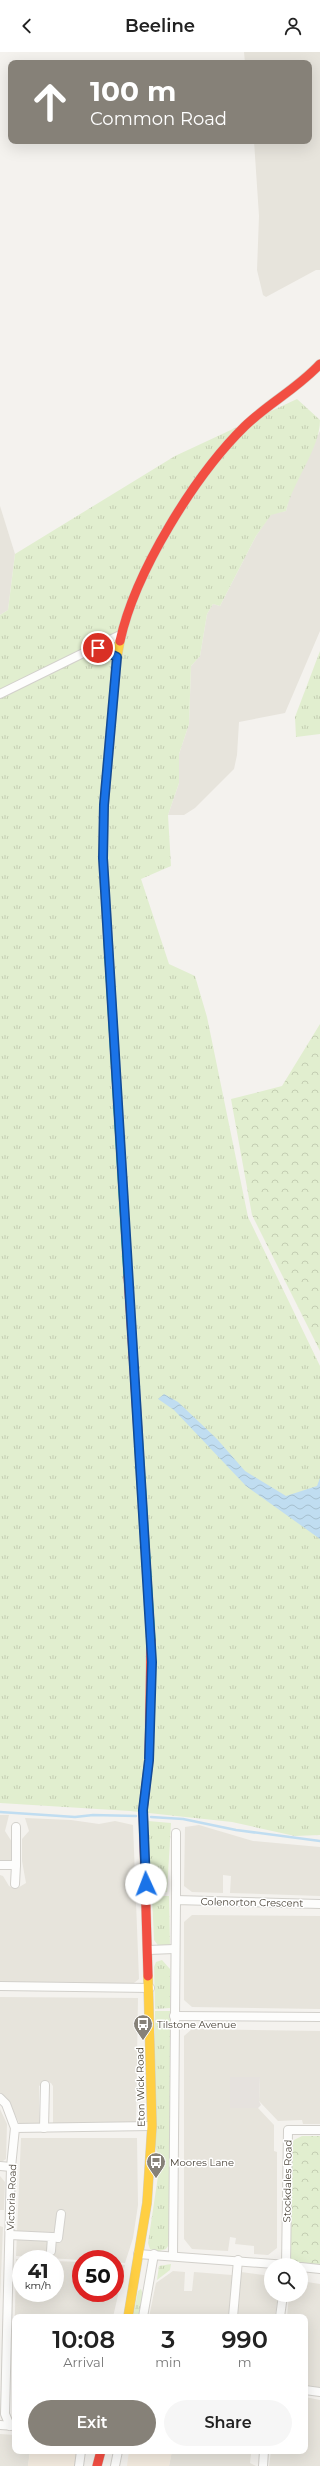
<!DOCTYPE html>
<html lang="en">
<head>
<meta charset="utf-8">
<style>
	:root { --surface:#fff; --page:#f6f6f6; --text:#222; --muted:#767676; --accent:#868178 }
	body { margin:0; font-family:Montserrat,sans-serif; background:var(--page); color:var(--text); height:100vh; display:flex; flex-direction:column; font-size:15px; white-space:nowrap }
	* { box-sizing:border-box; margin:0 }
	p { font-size:13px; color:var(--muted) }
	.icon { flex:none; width:22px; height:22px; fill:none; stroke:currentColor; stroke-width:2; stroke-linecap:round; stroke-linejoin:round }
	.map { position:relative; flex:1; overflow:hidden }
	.drawer { position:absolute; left:12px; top:2262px; width:296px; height:140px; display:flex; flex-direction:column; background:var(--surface); border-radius:8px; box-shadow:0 4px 16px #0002 }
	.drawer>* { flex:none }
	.top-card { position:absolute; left:8px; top:8px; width:304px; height:84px; border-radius:8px; box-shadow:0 4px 16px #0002; background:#868178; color:#fff; overflow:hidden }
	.buttons { position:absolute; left:264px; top:2206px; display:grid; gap:8px }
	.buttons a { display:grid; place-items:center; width:44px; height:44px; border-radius:50%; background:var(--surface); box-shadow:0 4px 16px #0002; font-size:20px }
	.speed { position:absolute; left:12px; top:2198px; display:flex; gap:8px; font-size:20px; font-weight:700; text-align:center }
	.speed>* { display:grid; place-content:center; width:52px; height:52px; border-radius:50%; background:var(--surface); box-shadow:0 4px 16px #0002; line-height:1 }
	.speed small { font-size:10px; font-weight:400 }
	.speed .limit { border:6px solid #d22; background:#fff; color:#111 }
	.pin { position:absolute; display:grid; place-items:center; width:34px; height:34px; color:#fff; margin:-17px; border:2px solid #fff; border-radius:50%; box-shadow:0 1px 4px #0007 }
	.me { position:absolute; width:44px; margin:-22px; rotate:358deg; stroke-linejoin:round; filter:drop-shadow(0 0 3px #0008) }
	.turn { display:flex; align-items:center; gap:14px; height:84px; padding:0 16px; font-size:18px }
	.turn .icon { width:52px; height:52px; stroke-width:2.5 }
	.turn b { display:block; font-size:28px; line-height:34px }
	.eta { display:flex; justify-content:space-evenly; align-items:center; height:68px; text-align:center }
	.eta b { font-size:24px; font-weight:600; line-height:28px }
	.primary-button { display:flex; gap:8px; margin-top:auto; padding:8px 16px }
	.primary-button a { flex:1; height:46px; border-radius:24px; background:var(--accent); color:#fff; font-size:16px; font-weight:600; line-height:46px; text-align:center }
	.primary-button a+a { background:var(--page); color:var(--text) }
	header { display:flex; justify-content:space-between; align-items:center; height:52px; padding:0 16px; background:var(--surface); font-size:18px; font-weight:600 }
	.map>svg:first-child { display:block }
	.residential { fill:#e7e4dc }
	.commercial { fill:#f3ebdf }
	.industrial { fill:#e6e2de }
	.grass { fill:url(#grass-tufts) }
	.park { fill:url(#park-crowns) }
	.water { fill:url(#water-waves) }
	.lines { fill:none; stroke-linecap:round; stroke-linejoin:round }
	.stream { stroke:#c0ddf1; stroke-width:2.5 }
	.street-casing { stroke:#d2d0cb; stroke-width:10 }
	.fast-casing { stroke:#d3cfc5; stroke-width:10 }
	.slow-casing { stroke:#d3cfc5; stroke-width:10 }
	.jam-casing { stroke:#d3cfc5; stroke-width:10 }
	.street { stroke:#fdfdfc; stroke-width:8 }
	.fast { stroke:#16e098; stroke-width:9 }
	.slow { stroke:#ffcf43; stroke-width:9 }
	.jam { stroke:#f24e42; stroke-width:9 }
	.route-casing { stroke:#114b97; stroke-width:10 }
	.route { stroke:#1a73e8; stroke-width:7 }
	.labels { text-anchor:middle; stroke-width:3; stroke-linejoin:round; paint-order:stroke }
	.street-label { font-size:10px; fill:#4b4439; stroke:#fff }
	.poi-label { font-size:10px; fill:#4b4439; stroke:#fff; text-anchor:start }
</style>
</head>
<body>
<header><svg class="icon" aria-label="back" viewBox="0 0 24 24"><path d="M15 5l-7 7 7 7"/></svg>Beeline<svg class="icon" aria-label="person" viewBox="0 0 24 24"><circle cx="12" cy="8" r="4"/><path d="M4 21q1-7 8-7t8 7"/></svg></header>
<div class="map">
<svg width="320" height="2414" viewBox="0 0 320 2414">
	<defs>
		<pattern id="grass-tufts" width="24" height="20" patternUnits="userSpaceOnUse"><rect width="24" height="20" fill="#e1eecf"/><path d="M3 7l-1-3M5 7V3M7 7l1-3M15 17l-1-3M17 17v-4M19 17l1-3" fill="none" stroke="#c3cdb2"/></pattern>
		<pattern id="park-crowns" width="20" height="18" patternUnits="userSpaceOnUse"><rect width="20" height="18" fill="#e1eecf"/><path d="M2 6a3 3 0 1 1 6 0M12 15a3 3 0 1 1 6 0" fill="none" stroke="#c3cdb2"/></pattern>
		<pattern id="water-waves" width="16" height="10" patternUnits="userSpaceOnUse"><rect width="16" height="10" fill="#c0ddf1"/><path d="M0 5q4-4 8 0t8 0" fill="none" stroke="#a6bfcf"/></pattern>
	</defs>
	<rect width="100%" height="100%" fill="#f4f2ee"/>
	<!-- residential -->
	<g class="residential">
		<path d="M244 0H320V218H316L266 245 263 243 257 218 259 164 254 89H309V11H245Z"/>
		<path d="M320 379V579L285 661 239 670 237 703 234 717 195 756 184 763H168L179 731V702L189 672 191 614 200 604 207 562 213 552 220 554 256 484 271 462 286 459 290 442Z"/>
		<path d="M0 454 15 502 8 558 0 563Z"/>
		<path d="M0 1763H9L5 1779 12 1790V1811L0 1812Z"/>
		<path d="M25 1766 71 1768 99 1772 115 1769 133 1773 139 1927 130 1934 0 1932V1823L3 1824 9 1834 16 1837 26 1831 22 1809V1787L29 1779Z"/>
		<path d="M199 1773 253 1789 320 1795V1844L230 1841 231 1824 223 1823V1841L192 1840 184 1834 185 1775Z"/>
		<path d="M192 1863 320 1864V1957L192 1955 184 1948V1870Z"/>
		<path d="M0 1945 138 1946 136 2071H53V2034L51 2031 46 2030 39 2034V2071H19L7 2046 0 2041Z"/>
		<path d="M192 1977 320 1979V2072H303L302 2068 278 2069 259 2049 260 2025H230V2056H258L274 2073V2099L277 2100V2196L268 2203 254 2202V2194L235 2192 236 2186 230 2185 228 2199 192 2197 184 2187V1984Z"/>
		<path d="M0 2057 7 2072 6 2107 0 2111Z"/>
		<path d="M21 2086H137L138 2153 133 2186 125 2211 115 2210V2207L81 2208 16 2204Z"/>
		<path d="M0 2124 5 2130 4 2158H0Z"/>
		<path d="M0 2174 3 2175 0 2249Z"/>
		<path d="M16 2207H29H21V2241H55V2209L81 2210V2241H115V2212L125 2213 113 2265H15L14 2313Z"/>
		<path d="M173 2219 185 2220 184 2239H192L194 2220 232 2223 234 2226 231 2265H149L156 2231Z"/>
		<path d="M241 2220 271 2224V2243H278L275 2265H236Z"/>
		<path d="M301 2229 320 2232V2339L305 2337V2265H287L289 2243H301Z"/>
		<path d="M13 2319H15V2362L12 2359Z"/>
		<path d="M305 2345 320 2348V2414H269L271 2399H305Z"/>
		<path d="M0 2382 15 2383V2399H30L28 2414H0Z"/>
		<path d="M172 2399H259L258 2402H251L250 2411 256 2414H169Z"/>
	</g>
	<!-- commercial -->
	<g class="commercial">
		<path d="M30 2399H77L75 2414H28Z"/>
		<path d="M129 2399H172L169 2414H127Z"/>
	</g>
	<!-- industrial -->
	<path class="industrial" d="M230 2025H260L259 2049 261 2053 258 2056H230Z"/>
	<!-- grass -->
	<g class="grass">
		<path d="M297 347 320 368C320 397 293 429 286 459L271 463 256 484 220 554 213 552 207 562 200 604 191 614 189 672 179 702V731L168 763 171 814 141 827 169 912 195 924 207 965 248 1165 320 1314V1783L295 1784 232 1770 130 1759 0 1751V563L8 558 15 502 175 404Z"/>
		<path d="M320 599V682L296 685 295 665Z"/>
		<path d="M148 1769 171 1771 167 1840 153 1842 151 1839Z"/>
		<path d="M152 1844H169L170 1895 160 1896 154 1888Z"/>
		<path d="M162 1908 170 1917V1956L155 1957 154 1915 156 1910Z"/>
		<path d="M155 1959H171L170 2191 166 2197 156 2200 150 2197 148 2191 160 2111 155 2094Z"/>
		<path d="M171 2212 170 2218 157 2228 159 2214Z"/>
		<path d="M141 2237 143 2242 139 2265H133L138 2239Z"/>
	</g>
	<!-- park -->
	<g class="park">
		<path d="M320 972V1299L252 1163 231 1047 282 1034Z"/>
		<path d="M302 2084H320V2216L295 2212 290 2206V2095L294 2088Z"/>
	</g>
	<!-- water -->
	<path class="water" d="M164 1342 178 1350 217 1387 245 1419 286 1444 317 1434 320 1426V1487L246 1434 174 1358 158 1347Z"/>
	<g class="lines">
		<!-- stream -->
		<g class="stream">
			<path d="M0 1760 75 1765 93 1763 136 1764"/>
			<path d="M151 1765 183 1767 236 1778 320 1789"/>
		</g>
		<defs>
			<g id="street">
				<path d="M98 596 117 605"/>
				<path d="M0 642 122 582"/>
				<path d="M0 1813H16V1775"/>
				<path d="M15 1832 16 1813"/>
				<path d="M176 1848V1781"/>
				<path d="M149 1898 174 1897"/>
				<path d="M0 1934 150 1936"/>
				<path d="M174 1964 320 1965"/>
				<path d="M0 2046 6 2052 15 2076"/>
				<path d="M44 2076 45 2033"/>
				<path d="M0 2114 11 2115"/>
				<path d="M10 2183 52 2185 51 2199"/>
				<path d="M52 2185 58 2186 61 2162"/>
				<path d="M138 2202 287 2213"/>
				<path d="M173 2204 176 1848 320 1852"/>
				<path d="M286 2213 288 2078H320"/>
				<path d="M301 2215 320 2217"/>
				<path d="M143 2265 154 2202"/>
				<path d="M233 2265 238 2208"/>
				<path d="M280 2265 283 2243"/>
				<path d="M305 2338 320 2340"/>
				<path d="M0 2373 15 2374"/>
				<path d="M10 2374 5 2362 11 2115 15 2076 152 2074"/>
				<path d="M79 2414 81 2399"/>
				<path d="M115 2414 118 2399"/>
				<path d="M263 2414 264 2399"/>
			</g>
			<g id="fast">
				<path d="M108 890 128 1224"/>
				<path d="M138 1380 151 1588"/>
			</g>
			<g id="slow">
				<path d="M108 890 103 806 104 753 117 605 120 589"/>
				<path d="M128 2265 147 2151 152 2074 148 1924"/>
			</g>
			<g id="jam">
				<path d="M120 589C135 520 195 423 245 374 269 351 298 336 320 312"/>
				<path d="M128 1224 138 1380"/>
				<path d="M148 1924 143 1758 149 1708 151 1588"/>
				<path d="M97 2414 101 2399"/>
			</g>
		</defs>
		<!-- street casing -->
		<use href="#street" class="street-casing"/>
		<!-- fast casing -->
		<use href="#fast" class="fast-casing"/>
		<!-- slow casing -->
		<use href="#slow" class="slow-casing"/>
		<!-- jam casing -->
		<use href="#jam" class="jam-casing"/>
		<!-- street -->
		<use href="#street" class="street"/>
		<!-- fast -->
		<use href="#fast" class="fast"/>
		<!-- slow -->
		<use href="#slow" class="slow"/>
		<!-- jam -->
		<use href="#jam" class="jam"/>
	</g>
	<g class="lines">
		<defs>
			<path id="route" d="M98 596 117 605 104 753 103 806 152 1610 149 1708 143 1758 146 1832"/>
		</defs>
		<!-- route casing -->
		<use href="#route" class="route-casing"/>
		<!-- route -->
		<use href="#route" class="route"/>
	</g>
	<!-- icons -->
	<defs>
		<symbol id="bus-pin" viewBox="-11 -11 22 30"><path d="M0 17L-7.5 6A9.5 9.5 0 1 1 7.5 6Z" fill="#868178" stroke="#fff"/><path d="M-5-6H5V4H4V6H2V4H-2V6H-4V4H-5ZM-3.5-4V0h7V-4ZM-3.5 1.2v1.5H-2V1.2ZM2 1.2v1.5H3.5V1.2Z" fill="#fff"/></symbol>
	</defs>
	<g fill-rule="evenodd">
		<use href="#bus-pin" x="132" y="1961" width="22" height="30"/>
		<use href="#bus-pin" x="145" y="2099" width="22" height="30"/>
	</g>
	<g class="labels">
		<!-- street labels -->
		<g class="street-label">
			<text transform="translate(252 1850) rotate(1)" y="4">Colenorton Crescent</text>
			<text transform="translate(140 2035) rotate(-91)" y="4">Eton Wick Road</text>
			<text transform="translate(287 2129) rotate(-89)" y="4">Stockdales Road</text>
			<text transform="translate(11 2145) rotate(-88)" y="4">Victoria Road</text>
		</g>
		<!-- poi labels -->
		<g class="poi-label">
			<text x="157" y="1976">Tilstone Avenue</text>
			<text x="170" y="2114">Moores Lane</text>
		</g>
	</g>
</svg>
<div class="buttons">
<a><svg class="icon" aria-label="search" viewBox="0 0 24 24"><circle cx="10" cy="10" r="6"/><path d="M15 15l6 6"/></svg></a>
</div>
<div class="speed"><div>41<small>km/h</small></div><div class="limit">50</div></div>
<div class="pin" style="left:98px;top:596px;background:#d93025"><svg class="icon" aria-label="arrive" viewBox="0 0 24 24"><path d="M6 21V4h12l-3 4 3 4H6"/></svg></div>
<svg class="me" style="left:146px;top:1832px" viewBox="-20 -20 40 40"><circle r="19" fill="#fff"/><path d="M0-13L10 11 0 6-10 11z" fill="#1a73e8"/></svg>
<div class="top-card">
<div class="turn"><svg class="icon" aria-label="ahead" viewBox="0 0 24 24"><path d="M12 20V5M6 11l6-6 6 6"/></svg><div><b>100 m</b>Common Road</div></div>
</div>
<section class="drawer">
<div class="eta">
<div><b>10:08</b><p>Arrival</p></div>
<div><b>3</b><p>min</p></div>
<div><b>990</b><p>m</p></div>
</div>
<div class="primary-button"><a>Exit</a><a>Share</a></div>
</section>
</div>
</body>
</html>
